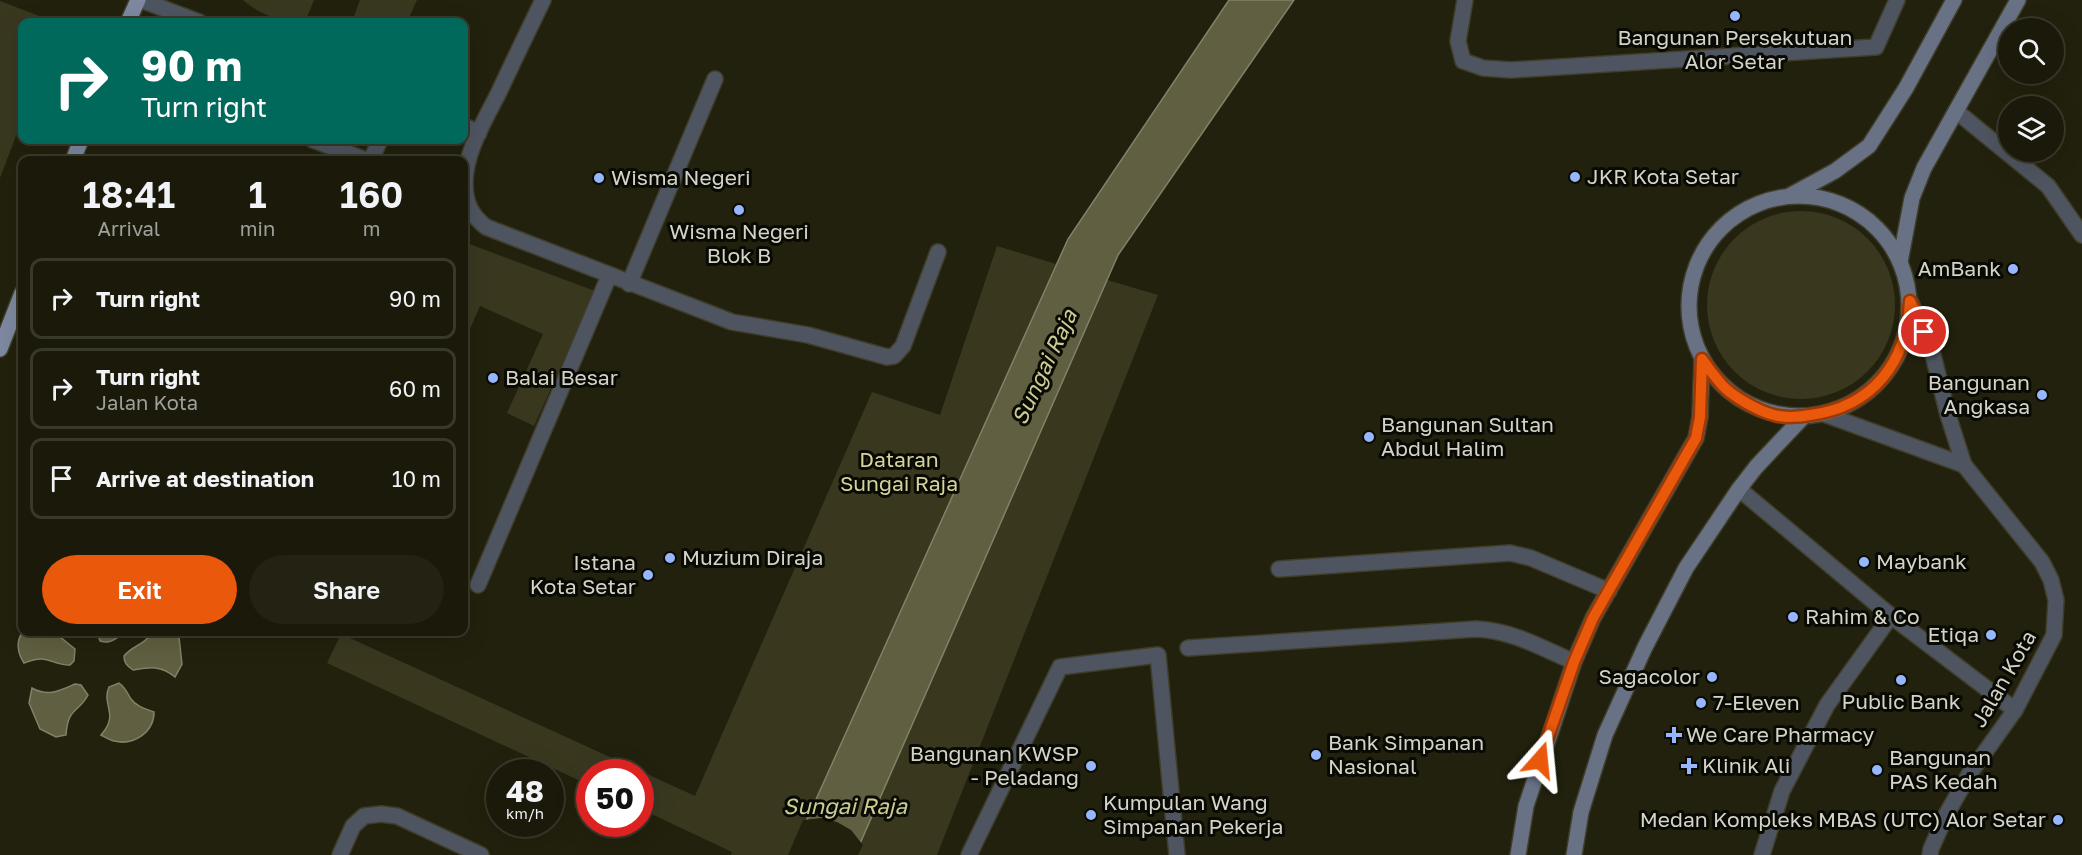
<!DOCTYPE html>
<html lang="en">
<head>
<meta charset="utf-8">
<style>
	:root { --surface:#1a190a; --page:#232213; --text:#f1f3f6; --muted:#9fa09c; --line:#38382b; --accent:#ea580c }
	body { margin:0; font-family:"Golos Text",sans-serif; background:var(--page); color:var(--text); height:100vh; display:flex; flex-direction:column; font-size:22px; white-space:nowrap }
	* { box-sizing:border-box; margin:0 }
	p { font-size:20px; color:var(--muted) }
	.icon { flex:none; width:33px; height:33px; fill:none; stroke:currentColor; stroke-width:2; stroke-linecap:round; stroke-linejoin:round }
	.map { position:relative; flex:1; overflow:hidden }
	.sheet { position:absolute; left:18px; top:156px; width:450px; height:480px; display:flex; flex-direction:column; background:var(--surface); border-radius:12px; box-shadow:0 6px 24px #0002,0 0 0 2px var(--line) }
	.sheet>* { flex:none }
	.hud { position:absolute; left:18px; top:18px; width:450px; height:126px; border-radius:12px; box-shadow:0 6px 24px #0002,0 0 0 2px var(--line); background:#00695c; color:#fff; overflow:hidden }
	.tools { position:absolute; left:1998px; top:18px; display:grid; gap:12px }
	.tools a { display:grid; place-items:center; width:66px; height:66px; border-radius:50%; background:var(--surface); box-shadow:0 6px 24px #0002,0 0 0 2px var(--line); font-size:30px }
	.speed { position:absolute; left:486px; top:759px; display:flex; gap:12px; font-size:30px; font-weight:700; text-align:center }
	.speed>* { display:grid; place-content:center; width:78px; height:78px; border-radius:50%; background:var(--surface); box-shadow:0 6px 24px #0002,0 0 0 2px var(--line); line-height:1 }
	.speed small { font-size:15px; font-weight:400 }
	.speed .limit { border:9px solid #d22; background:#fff; color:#111 }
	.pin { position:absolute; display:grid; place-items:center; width:51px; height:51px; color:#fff; margin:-26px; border:3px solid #fff; border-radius:50%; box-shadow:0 2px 6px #0007 }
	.me { position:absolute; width:66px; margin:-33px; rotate:18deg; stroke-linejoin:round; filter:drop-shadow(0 0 4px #0008) }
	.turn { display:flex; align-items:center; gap:21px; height:126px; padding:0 24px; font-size:27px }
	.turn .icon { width:78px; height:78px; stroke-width:2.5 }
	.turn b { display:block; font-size:42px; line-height:51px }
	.eta { display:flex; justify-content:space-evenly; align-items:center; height:102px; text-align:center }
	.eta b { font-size:36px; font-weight:600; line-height:42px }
	.cta { display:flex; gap:12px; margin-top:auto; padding:12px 24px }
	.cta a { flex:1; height:69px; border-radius:36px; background:var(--accent); color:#fff; font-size:24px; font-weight:600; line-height:69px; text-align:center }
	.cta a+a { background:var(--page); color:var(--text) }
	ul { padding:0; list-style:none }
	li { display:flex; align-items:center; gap:18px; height:81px; margin:0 12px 9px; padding:0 12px; border:3px solid var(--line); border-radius:12px }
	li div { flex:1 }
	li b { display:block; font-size:22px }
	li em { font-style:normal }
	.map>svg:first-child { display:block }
	.green { fill:#39381f }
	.water { fill:#605f41; stroke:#828269; stroke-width:1.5 }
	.pier { fill:#22210d }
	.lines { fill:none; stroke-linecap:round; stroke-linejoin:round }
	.lane-casing { stroke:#3e3e2b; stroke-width:18 }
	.street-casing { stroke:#3e3e2b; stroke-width:18 }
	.secondary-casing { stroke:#3e3e2b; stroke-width:18 }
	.primary-casing { stroke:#3e3e2b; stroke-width:18 }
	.lane { stroke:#4f5560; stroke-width:15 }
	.street { stroke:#4f5560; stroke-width:15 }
	.secondary { stroke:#697285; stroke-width:15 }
	.primary { stroke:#7e89a1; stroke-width:15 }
	.route-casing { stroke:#983908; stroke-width:15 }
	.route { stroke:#ea580c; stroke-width:10 }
	.poi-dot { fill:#96b6fd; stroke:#0a0a04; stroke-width:2 }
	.labels { text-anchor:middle; stroke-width:6; stroke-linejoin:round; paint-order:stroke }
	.poi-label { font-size:21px; fill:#d3d4c7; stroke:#0a0a04; text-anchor:start }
	.park-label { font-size:21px; fill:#d4d39a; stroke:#0a0a04 }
	.street-label { font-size:21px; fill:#d3d4c7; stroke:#0a0a04 }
	.water-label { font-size:22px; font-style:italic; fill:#cccc93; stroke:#0a0a04 }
</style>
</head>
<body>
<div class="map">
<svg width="2082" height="855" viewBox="0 0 2082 855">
	<rect width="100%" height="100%" fill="#22210d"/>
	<!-- green -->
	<g class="green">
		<path d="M243 0H314L305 22C284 23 260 15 243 0Z"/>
		<path d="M360 0H417L407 22H352Z"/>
		<path d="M0 1 55 22H22V120L0 178Z"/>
		<circle cx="1801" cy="305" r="94"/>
		<path d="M464 242 595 291 534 426 507 413 543 334 480 306 464 343Z"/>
		<path d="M997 246 1056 264 807 818 861 841 1107 280 1158 295 937 855H731L732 852 641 809 640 772H590L589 785 327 663 341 634 695 796 872 392 940 415Z"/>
	</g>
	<!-- water -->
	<g class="water">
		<path d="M1229 0H1294L1118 255 855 855H791L1068 239Z"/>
		<path d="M23 632H56L59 636 75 649 74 661 70 665C49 665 50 653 24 663 18 654 15 641 23 632Z"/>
		<path d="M97 632H119L117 638C111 642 107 643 100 641Z"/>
		<path d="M152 632H174L179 637 182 664 175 677C161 665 150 667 133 670 127 666 124 663 124 656 133 645 145 645 152 632Z"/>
		<path d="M119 683C126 688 127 693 131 699 137 707 146 709 154 712 154 732 134 746 114 741 110 740 105 737 101 735 120 714 101 705 109 687Z"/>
		<path d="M75 684 81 685 88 695C78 714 68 706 66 735L56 737 40 729 29 703 32 688C48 697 59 691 75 684Z"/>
	</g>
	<!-- pier -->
	<path class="pier" d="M822 818 837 822 851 830 863 845 858 855H788L803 820Z"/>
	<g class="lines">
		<defs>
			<g id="lane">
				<path d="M141 0 199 22"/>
				<path d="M543 0C528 31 513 62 499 92 485 120 465 152 465 183 465 203 471 215 486 227L732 322 808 335 887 357 894 356 903 346 938 252"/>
				<path d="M1465 0 1458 41 1463 61 1483 68 1511 70 1876 47 1897 0"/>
				<path d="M1956 111 2048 186 2082 235"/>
				<path d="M464 126 479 133"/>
				<path d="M313 140 366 160"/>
				<path d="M371 160 380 140"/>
				<path d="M629 284 715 79"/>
				<path d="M1739 489 1891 616 2015 710"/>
				<path d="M1279 569 1510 553 1531 558 1609 591"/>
				<path d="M478 585 609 276"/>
				<path d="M1188 648 1476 629C1511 630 1542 648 1574 662"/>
				<path d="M340 855 353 826 364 816 381 814 397 816 481 855"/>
				<path d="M969 855 1060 667 1158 655 1177 855"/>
				<path d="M1762 855 1782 791 1827 705 1891 616"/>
			</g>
			<g id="street">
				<path d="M1910 301 1931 347 1948 415 1964 465 2042 562 2051 580 2056 600 2054 635 2015 710 1970 773 1946 815 1931 849 1930 855"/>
				<path d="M1824 414 1964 465"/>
			</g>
			<g id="secondary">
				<path d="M1789 196 1835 171 1869 146 1906 88 1954 0"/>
				<circle cx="1799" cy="306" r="110"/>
				<path d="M1900 262 1912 198 1924 168 2018 0"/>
				<path d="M1518 855 1526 806 1574 662 1593 618 1696 438 1700 417 1702 359"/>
				<path d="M1574 855 1581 812 1605 735 1645 647 1686 568 1739 489 1756 467 1804 416"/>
			</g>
			<g id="primary">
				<path d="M128 22 138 0"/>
				<path d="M73 160 81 140"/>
				<path d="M0 349 22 293"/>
			</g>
		</defs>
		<!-- lane casing -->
		<use href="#lane" class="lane-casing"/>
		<!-- street casing -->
		<use href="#street" class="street-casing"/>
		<!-- secondary casing -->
		<use href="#secondary" class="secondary-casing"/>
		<!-- primary casing -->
		<use href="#primary" class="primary-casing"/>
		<!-- lane -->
		<use href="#lane" class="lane"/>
		<!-- street -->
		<use href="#street" class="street"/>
		<!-- secondary -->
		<use href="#secondary" class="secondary"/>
		<!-- primary -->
		<use href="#primary" class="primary"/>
	</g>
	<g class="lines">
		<defs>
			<path id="route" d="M1540 760 1574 662 1593 618 1696 438 1700 417 1702 359C1708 368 1715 377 1722 385 1732 396 1758 411 1774 415 1784 418 1800 417 1810 415 1873 407 1907 362 1910 301L1924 332"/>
		</defs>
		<!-- route casing -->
		<use href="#route" class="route-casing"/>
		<!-- route -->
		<use href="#route" class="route"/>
	</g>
	<!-- markers -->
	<g class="poi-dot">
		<circle cx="1735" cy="16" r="6"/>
		<circle cx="1575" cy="177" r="6"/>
		<circle cx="599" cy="178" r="6"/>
		<circle cx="739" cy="210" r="6"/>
		<circle cx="2013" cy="269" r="6"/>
		<circle cx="493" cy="378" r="6"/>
		<circle cx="2042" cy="395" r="6"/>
		<circle cx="1369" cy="437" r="6"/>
		<circle cx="670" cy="558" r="6"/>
		<circle cx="1864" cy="562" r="6"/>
		<circle cx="648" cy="575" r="6"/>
		<circle cx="1793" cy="617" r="6"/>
		<circle cx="1991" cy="635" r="6"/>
		<circle cx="1712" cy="677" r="6"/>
		<circle cx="1901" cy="680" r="6"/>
		<circle cx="1701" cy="703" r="6"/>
		<path d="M1671 726h6v6h6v6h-6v6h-6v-6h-6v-6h6z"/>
		<circle cx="1316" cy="755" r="6"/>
		<circle cx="1091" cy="766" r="6"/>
		<path d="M1686 757h6v6h6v6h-6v6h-6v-6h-6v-6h6z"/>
		<circle cx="1877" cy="770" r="6"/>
		<circle cx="1091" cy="815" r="6"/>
		<circle cx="2058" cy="820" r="6"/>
	</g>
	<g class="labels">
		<!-- poi labels -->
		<g class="poi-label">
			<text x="1735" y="45" text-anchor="middle">Bangunan Persekutuan<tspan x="1735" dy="24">Alor Setar</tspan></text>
			<text x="1587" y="184">JKR Kota Setar</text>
			<text x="611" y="185">Wisma Negeri</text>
			<text x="739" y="239" text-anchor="middle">Wisma Negeri<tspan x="739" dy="24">Blok B</tspan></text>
			<text x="2001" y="276" text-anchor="end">AmBank</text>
			<text x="505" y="385">Balai Besar</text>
			<text x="2030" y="390" text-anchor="end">Bangunan<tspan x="2030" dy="24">Angkasa</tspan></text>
			<text x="1381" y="432">Bangunan Sultan<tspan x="1381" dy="24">Abdul Halim</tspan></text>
			<text x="682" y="565">Muzium Diraja</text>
			<text x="1876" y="569">Maybank</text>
			<text x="636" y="570" text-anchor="end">Istana<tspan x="636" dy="24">Kota Setar</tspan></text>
			<text x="1805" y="624">Rahim &amp; Co</text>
			<text x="1979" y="642" text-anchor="end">Etiqa</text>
			<text x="1700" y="684" text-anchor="end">Sagacolor</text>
			<text x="1901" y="709" text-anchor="middle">Public Bank</text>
			<text x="1713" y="710">7-Eleven</text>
			<text x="1686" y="742">We Care Pharmacy</text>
			<text x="1328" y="750">Bank Simpanan<tspan x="1328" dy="24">Nasional</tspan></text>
			<text x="1079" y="761" text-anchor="end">Bangunan KWSP<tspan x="1079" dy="24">- Peladang</tspan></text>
			<text x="1889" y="765">Bangunan<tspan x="1889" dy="24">PAS Kedah</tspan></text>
			<text x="1702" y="773">Klinik Ali</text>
			<text x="1103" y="810">Kumpulan Wang<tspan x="1103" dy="24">Simpanan Pekerja</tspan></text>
			<text x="2046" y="827" text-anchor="end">Medan Kompleks MBAS (UTC) Alor Setar</text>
		</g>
		<!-- park labels -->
		<g class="park-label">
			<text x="899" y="467">Dataran<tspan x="899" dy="24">Sungai Raja</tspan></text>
		</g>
		<!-- street labels -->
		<g class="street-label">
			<text transform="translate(2004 679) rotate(-60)" y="7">Jalan Kota</text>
		</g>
		<!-- water labels -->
		<g class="water-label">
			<text transform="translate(1044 367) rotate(-65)" y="8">Sungai Raja</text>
			<text x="845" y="814">Sungai Raja</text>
		</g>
	</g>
</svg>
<div class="tools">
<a><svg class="icon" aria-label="search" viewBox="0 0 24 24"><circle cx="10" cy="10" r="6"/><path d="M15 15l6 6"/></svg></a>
<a><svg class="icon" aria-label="layers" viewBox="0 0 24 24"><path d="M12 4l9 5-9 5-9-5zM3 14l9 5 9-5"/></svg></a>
</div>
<div class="speed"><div>48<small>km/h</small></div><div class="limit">50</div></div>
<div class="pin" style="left:1924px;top:332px;background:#d93025"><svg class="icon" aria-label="arrive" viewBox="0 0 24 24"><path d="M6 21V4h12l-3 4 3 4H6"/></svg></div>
<svg class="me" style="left:1540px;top:760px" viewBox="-20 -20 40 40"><path d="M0-17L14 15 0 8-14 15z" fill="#ea580c" stroke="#fff" stroke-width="4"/></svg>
<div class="hud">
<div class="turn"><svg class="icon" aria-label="right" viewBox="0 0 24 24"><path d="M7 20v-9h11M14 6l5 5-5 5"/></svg><div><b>90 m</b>Turn right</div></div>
</div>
<section class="sheet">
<div class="eta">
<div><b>18:41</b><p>Arrival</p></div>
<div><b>1</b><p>min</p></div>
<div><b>160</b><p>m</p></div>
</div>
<ul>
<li><svg class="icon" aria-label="right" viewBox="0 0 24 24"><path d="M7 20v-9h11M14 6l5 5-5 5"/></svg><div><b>Turn right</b></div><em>90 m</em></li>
<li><svg class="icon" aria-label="right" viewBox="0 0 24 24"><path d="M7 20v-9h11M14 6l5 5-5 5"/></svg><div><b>Turn right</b><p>Jalan Kota</p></div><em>60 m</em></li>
<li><svg class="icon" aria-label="arrive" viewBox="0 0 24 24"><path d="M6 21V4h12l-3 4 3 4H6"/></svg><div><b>Arrive at destination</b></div><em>10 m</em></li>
</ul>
<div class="cta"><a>Exit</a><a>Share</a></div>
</section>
</div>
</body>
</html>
